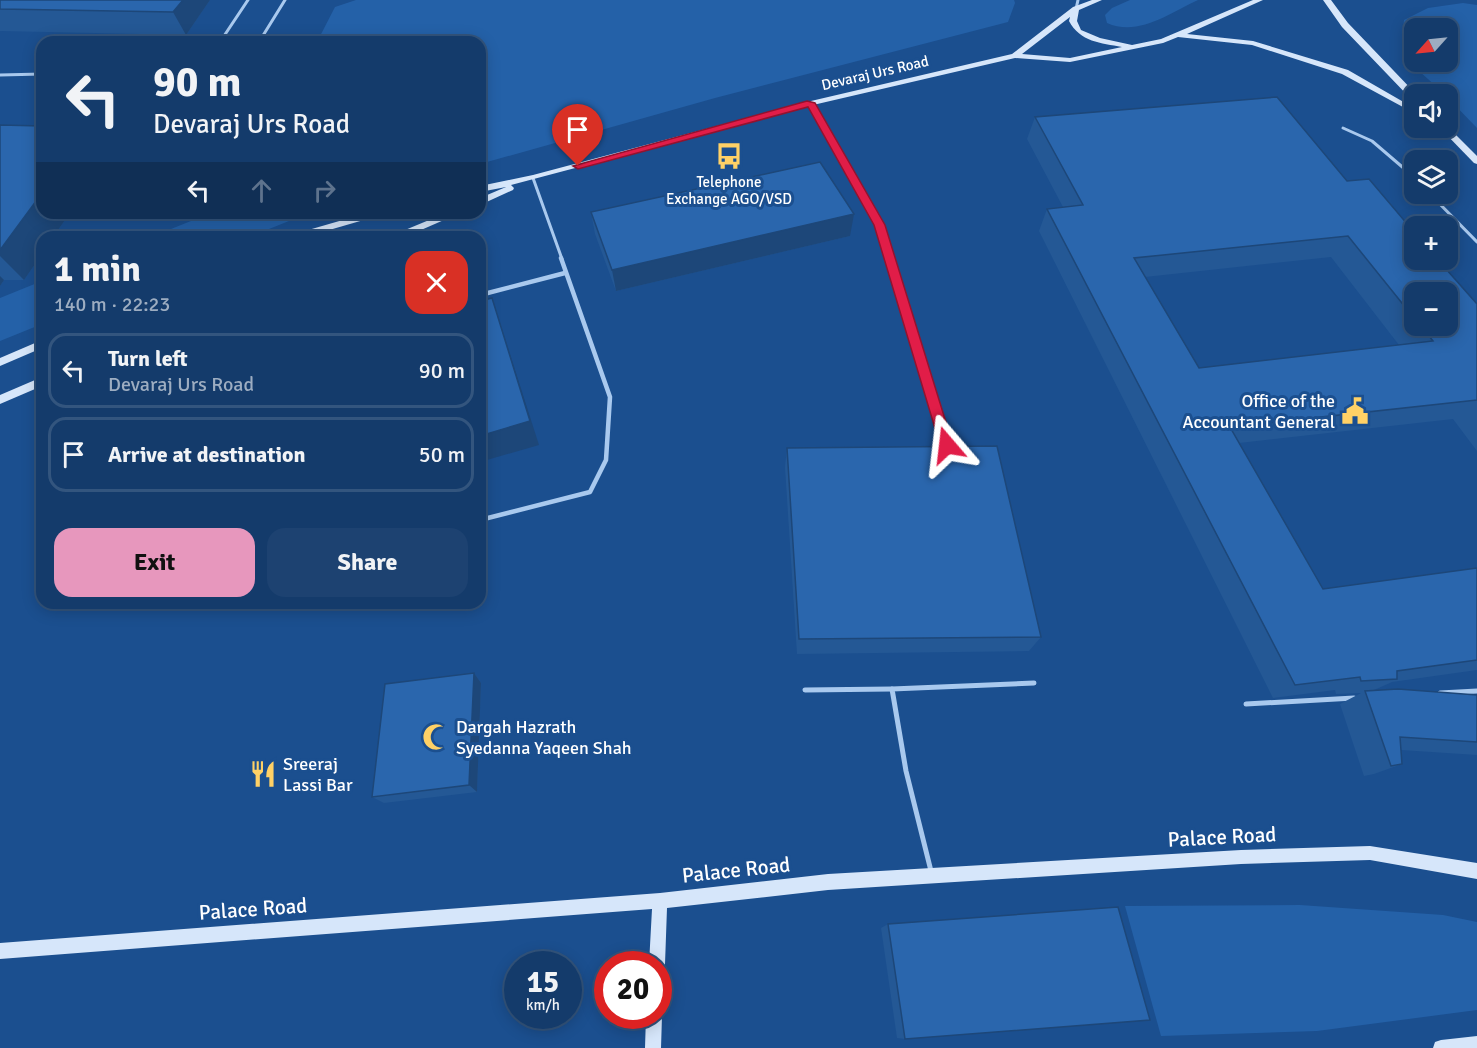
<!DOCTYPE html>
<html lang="en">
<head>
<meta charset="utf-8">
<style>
	:root { --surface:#143b6b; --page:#1d4271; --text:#f1f3f6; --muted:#9dadc1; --line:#33557e; --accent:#e797bd }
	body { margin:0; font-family:Signika,sans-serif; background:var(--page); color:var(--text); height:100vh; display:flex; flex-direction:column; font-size:22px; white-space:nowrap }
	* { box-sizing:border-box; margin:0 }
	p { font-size:20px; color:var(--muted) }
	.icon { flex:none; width:33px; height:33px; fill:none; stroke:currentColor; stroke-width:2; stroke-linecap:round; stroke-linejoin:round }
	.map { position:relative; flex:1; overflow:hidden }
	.drawer { position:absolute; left:36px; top:231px; width:450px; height:378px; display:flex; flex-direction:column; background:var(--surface); border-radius:18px; box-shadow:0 3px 15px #0003,0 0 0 2px var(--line) }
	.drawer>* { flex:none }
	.banner { position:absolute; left:36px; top:36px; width:450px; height:183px; border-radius:18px; box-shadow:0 3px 15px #0003,0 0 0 2px var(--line); background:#143b6b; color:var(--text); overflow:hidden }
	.needle { width:39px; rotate:243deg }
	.tools { position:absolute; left:1404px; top:18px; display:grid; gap:12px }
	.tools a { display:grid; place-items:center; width:54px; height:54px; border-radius:12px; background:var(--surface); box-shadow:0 3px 15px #0003,0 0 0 2px var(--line); font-size:30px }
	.speed { position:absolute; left:504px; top:951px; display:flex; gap:12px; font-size:30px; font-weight:700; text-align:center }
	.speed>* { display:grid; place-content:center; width:78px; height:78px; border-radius:50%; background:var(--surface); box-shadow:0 3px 15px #0003,0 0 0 2px var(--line); line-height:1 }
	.speed small { font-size:15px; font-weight:400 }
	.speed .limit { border:9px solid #d22; background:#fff; color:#111 }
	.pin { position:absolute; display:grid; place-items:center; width:51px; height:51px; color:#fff; margin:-62px -26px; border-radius:50% 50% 50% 0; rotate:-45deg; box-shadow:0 0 6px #0007 }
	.pin .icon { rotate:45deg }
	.me { position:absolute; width:66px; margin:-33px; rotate:343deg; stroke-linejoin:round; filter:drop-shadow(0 0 4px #0008) }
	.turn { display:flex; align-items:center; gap:21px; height:126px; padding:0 18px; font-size:27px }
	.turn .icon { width:78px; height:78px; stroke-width:2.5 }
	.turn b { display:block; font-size:42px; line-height:51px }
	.lanes { display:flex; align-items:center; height:57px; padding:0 18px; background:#0003; justify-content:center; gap:30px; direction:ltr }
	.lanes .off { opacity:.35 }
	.round { display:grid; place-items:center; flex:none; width:63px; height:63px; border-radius:18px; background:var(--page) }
	.head { display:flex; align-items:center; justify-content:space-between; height:102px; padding:0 18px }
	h1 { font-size:36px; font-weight:700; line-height:45px }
	.button { display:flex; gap:12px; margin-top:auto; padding:12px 18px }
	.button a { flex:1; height:69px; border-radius:18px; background:var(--accent); color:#111; font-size:24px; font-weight:700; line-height:69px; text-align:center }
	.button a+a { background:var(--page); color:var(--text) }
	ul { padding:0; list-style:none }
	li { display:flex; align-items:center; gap:18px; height:75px; margin:0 12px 9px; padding:0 6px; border:3px solid var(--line); border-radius:18px }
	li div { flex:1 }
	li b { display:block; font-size:22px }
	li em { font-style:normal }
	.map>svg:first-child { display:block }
	.green { fill:#2461a8; fill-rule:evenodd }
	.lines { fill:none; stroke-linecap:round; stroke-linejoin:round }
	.lane-far2 { stroke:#a9c9ee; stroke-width:3 }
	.lane-far1 { stroke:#a9c9ee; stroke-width:4.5 }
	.lane { stroke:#a9c9ee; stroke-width:5 }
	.secondary { fill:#d6e6fa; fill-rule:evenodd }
	.wall { fill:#245895; fill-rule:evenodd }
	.shaded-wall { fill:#1d4779 }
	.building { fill:#2a66ad; stroke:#1d4779; stroke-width:1.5; fill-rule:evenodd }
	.route { fill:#e11d48; stroke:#92132f; stroke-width:1.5 }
	.labels { text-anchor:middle; stroke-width:6; stroke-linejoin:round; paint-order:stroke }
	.far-street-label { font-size:15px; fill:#fff; stroke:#1b4f8f }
	.far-poi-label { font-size:15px; fill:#fff; stroke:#1b4f8f }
	.poi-label { font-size:18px; fill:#fff; stroke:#1b4f8f; text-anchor:start }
	.near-street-label { font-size:21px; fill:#fff; stroke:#1b4f8f }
</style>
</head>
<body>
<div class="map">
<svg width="1477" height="1048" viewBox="0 0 1477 1048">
	<rect width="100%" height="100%" fill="#1b4f8f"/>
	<!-- green -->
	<g class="green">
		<path d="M356 0H1014L1015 3 1008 22 715 98 480 164V42H317L335 7Z"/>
		<path d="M1130 0H1198C1170 13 1138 37 1107 23L1105 15 1112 8Z"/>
		<path d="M1463 3 1477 5V128L1448 98V94H1444C1416 66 1399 62 1404 20L1428 8ZM1448 28V62H1414V28Z"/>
		<path d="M211 213H309L249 237H151Z"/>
		<path d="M42 281V324L0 341V298Z"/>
		<path d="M1300 905 1443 915 1477 922V1010L1317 1031 1161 1036 1125 906Z"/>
	</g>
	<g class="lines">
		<!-- lane-far2 -->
		<g class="lane-far2">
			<path d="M1076 9 1078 0"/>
			<path d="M220 42 248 0"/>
			<path d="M259 42 285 0"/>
			<path d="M0 75 42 74"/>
			<path d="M811 103 879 225 890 259"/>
			<path d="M1343 128 1372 141 1414 177"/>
			<path d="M533 178 562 259"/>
			<path d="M1430 194 1477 242"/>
		</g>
		<!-- lane-far1 -->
		<g class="lane-far1">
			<path d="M889 258 947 445"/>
			<path d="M480 295 565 273"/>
			<path d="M480 520 590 492 606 460 610 397 561 258"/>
		</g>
		<!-- lane -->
		<g class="lane">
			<path d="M147 606 158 603"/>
			<path d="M805 690 892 689"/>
			<path d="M1440 693 1477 691"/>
			<path d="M1246 704 1354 698"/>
			<path d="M931 871 906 771 892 689 1034 683"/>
		</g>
		<!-- secondary -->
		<g class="secondary">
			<path d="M1092 0H1102L1079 10 1077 21 1081 30 1100 38 1132 45 1161 39 1253 0H1263L1187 34 1253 41 1348 70 1414 108V113L1342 74 1252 45 1178 37 1163 43 1070 62 1015 58 813 105 511 185 514 188 513 190 480 205V198L506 187 480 192V186L533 175 811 101 1012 54 1073 7ZM1070 17 1069 21C1080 42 1101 43 1122 47L1070 58 1022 54Z"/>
			<path d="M1323 0H1331L1348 23 1416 94H1414V99H1411L1342 27Z"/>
			<path d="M1448 127 1477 156V164L1474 163 1440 128Z"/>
			<path d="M367 213H383L381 215 305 237H289L291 235Z"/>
			<path d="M446 213H460L405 237H391L393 235Z"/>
			<path d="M42 340V348L0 366V358Z"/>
			<path d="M42 377V386L0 404V395Z"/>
			<path d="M1370 846 1477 863V879L1370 860 1241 864 828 890 667 908 665 964 663 970 658 971V964H649L652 909 0 959V943L660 893 828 874 1241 850Z"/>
			<path d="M658 1010 662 1016 661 1048H645L646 1016H658Z"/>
			<path d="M1477 1036V1048H1433L1435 1042 1441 1040Z"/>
		</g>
	</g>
	<!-- wall -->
	<g class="wall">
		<path d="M0 0H210L186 35 0 31Z"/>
		<path d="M1035 117 1347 181 1477 304V451L1453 419 1239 443 1323 589 1477 568V670L1392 682 1374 690 1477 695V755L1401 750 1402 764 1374 774 1364 776 1340 704 1361 693 1336 694 1335 690 1273 698 1039 231 1047 209 1063 207 1027 139ZM1331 257 1399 345 1199 368 1145 277ZM1414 292 1448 326H1414Z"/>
		<path d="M0 125 42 213H70L53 237H42V254L24 280H4L0 286Z"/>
		<path d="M591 212 850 236 616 291 595 234Z"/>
		<path d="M787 448 1041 637 1029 651 797 654 785 467Z"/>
		<path d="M474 673 481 683 477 792 384 803 372 797Z"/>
		<path d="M888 924 905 1039 897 1038 881 928Z"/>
	</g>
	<!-- shaded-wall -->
	<g class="shaded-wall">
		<path d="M183 0H210L186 35 173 12Z"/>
		<path d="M42 193V213H70L53 237H42V254L24 280 0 256V250Z"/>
		<path d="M854 214 850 236 616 291 612 270Z"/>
		<path d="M0 276 4 280 0 286Z"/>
		<path d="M492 298 539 445 480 462V436Z"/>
		<path d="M474 673 481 683 477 792 469 785Z"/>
	</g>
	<!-- building -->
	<g class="building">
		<path d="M0 0H183L173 12 0 9Z"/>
		<path d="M1277 97 1347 181 1369 179 1414 232V260H1438L1477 304V400L1230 427 1323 589 1477 568V660L1397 671V679L1361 681 1360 677 1295 685 1047 209 1083 205 1035 117ZM1348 236 1414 318V292H1448V326H1421L1433 341 1199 368 1134 258Z"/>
		<path d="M0 125 42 126V193L0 250Z"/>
		<path d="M820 162 854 214 612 270 591 212Z"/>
		<path d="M492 298 530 421 480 436V301Z"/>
		<path d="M997 446 1041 637 799 639 787 448Z"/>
		<path d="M474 673 469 785 372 797 385 684Z"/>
		<path d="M1398 689 1477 695V742L1400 737 1402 764 1391 766 1365 691Z"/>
		<path d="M1118 907 1150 1020 905 1039 888 924Z"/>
	</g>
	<!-- route -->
	<path class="route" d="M807 101 815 103 885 225 953 445 951 448 947 450 940 445 874 225 808 107 578 169 573 166Z"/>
	<!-- icons -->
	<defs>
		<symbol id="bus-bare" viewBox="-9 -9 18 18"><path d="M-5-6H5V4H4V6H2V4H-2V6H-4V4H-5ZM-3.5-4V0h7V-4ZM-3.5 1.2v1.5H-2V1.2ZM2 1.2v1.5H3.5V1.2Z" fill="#ffd166" stroke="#1b4f8f" stroke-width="2.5" paint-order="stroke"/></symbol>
		<symbol id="civic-bare" viewBox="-9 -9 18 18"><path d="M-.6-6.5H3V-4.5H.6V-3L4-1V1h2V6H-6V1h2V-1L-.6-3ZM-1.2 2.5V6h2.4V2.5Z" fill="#ffd166" stroke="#1b4f8f" stroke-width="2.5" paint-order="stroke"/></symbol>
		<symbol id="mosque-bare" viewBox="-9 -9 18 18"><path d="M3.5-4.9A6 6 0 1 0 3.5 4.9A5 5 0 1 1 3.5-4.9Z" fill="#ffd166" stroke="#1b4f8f" stroke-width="2.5" paint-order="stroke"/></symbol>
		<symbol id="restaurant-bare" viewBox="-9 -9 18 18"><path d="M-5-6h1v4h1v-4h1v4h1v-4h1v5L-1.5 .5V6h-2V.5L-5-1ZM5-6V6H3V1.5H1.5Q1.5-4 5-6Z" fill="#ffd166" stroke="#1b4f8f" stroke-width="2.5" paint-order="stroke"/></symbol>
	</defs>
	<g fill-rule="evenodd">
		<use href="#bus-bare" x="710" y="137" width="38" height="38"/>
		<use href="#civic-bare" x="1336" y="392" width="38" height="38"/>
		<use href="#mosque-bare" x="417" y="718" width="38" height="38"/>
		<use href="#restaurant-bare" x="244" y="755" width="38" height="38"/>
	</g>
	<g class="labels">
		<!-- far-street labels -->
		<g class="far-street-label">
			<text transform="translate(875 73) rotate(-13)" y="5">Devaraj Urs Road</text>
		</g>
		<!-- far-poi labels -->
		<g class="far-poi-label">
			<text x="729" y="187">Telephone<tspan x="729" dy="17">Exchange AGO/VSD</tspan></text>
		</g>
		<!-- poi labels -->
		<g class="poi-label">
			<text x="1335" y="407" text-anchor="end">Office of the<tspan x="1335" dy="21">Accountant General</tspan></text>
			<text x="456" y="733">Dargah Hazrath<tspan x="456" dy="21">Syedanna Yaqeen Shah</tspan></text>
			<text x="283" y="770">Sreeraj<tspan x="283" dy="21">Lassi Bar</tspan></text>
		</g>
		<!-- near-street labels -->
		<g class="near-street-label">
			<text transform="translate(1222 837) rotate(-3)" y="7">Palace Road</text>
			<text transform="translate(736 870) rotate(-6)" y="7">Palace Road</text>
			<text transform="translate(253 909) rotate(-4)" y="7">Palace Road</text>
		</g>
	</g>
</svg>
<div class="tools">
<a><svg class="needle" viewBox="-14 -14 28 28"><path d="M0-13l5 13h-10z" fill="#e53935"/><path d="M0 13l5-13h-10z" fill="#9dadc1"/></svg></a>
<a><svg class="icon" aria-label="sound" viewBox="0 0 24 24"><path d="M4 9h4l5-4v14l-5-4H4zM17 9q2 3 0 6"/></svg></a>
<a><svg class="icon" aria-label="layers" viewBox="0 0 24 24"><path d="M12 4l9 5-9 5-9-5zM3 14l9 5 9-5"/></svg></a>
<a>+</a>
<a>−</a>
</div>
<div class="speed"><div>15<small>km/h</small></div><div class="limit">20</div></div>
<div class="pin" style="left:578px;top:166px;background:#d93025"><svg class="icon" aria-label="arrive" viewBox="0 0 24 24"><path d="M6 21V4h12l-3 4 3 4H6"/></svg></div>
<svg class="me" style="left:947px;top:445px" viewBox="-20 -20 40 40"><path d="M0-17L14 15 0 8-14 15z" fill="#e11d48" stroke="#fff" stroke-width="4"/></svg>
<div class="banner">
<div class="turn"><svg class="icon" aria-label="left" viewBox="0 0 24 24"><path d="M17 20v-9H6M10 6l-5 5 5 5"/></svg><div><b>90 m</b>Devaraj Urs Road</div></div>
<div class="lanes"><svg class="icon" aria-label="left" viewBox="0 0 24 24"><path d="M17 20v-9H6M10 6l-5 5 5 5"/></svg><svg class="icon off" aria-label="ahead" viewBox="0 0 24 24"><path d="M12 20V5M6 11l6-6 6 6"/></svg><svg class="icon off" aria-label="right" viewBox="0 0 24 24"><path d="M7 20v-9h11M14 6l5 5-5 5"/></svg></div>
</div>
<section class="drawer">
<div class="head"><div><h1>1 min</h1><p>140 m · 22:23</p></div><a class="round" style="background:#d93025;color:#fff"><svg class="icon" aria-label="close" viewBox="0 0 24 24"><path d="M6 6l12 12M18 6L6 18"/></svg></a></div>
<ul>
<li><svg class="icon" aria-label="left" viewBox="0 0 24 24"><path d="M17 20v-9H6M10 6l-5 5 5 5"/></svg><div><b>Turn left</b><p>Devaraj Urs Road</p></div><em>90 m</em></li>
<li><svg class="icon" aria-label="arrive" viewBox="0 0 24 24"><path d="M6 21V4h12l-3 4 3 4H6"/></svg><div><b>Arrive at destination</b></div><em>50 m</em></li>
</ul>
<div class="button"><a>Exit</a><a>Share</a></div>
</section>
</div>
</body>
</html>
